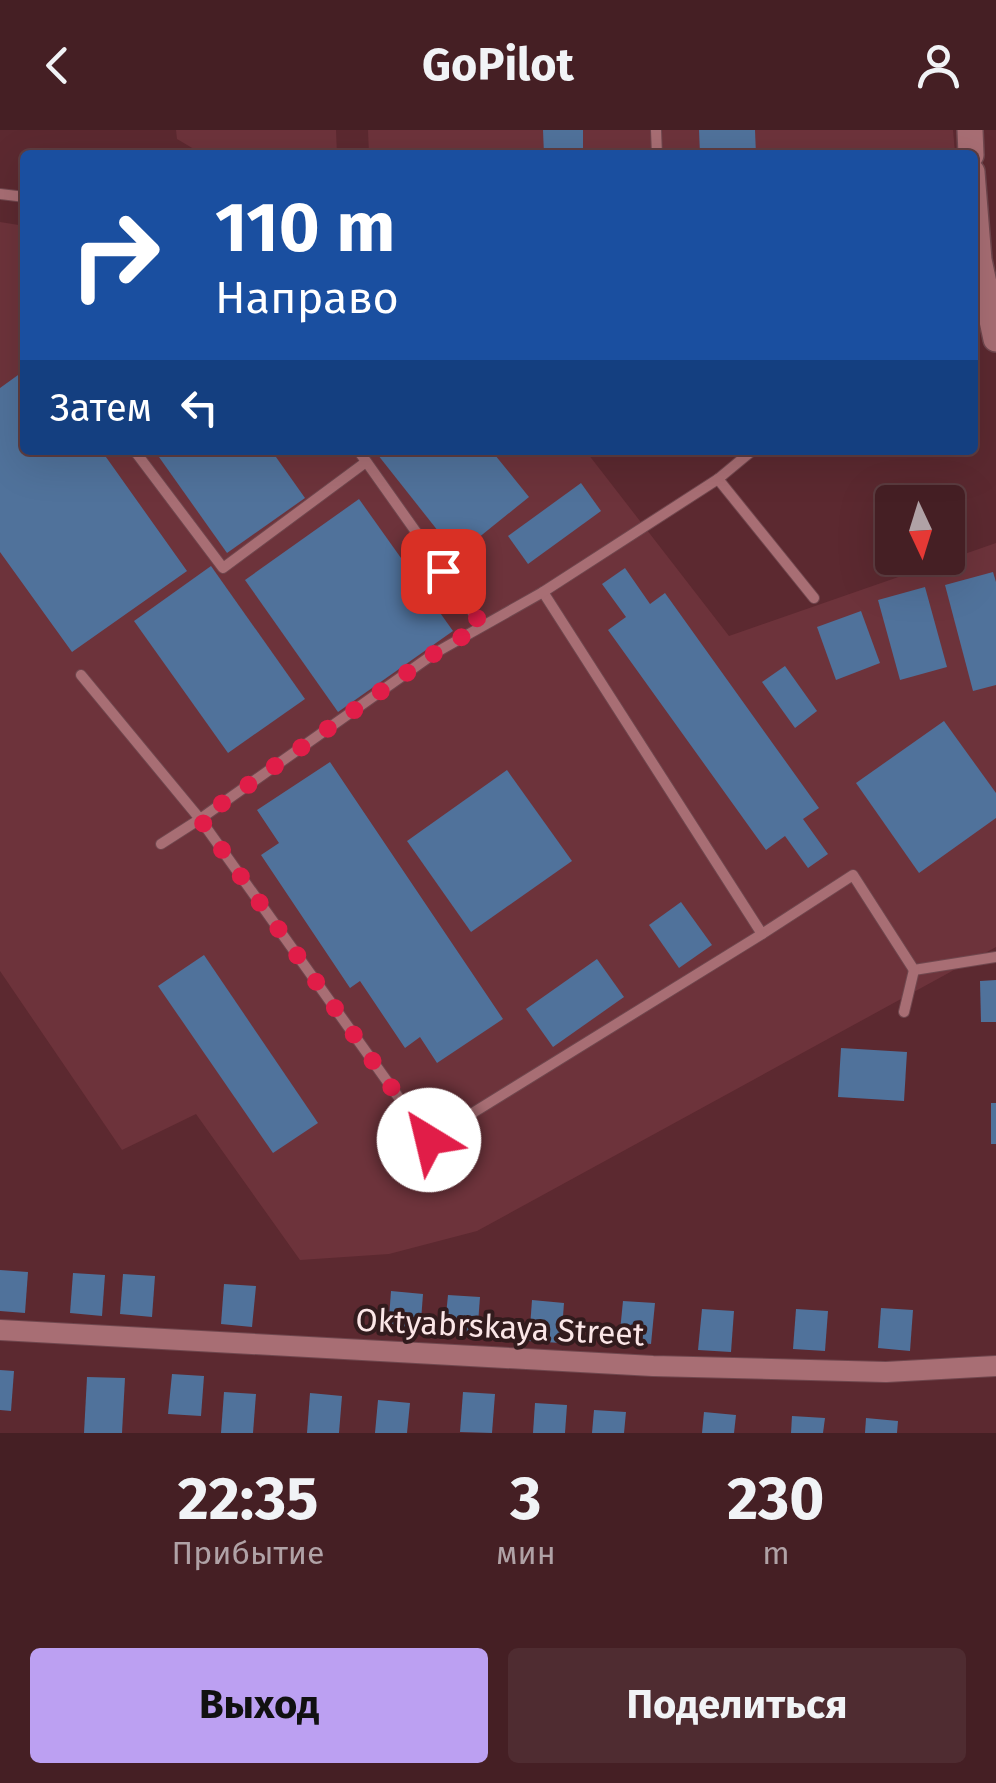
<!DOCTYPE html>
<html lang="ru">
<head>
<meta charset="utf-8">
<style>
	:root { --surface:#451f24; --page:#4f2c31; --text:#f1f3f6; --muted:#b0a2a6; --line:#5d3d41; --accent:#bca0f2 }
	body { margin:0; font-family:"Fira Sans",sans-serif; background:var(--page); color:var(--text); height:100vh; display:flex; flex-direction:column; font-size:38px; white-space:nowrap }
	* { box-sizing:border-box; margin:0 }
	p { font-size:32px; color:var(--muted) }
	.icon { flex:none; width:55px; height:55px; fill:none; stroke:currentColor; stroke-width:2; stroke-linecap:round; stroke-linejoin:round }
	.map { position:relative; height:1303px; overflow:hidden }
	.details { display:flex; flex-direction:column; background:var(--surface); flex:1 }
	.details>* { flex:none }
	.guide { position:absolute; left:20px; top:20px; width:958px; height:305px; border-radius:10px; box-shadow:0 10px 40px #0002,0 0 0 2px var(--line); background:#1a4fa0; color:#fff; overflow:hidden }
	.needle { width:65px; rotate:176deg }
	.tools { position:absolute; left:875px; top:355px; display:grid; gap:20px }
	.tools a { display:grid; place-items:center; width:90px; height:90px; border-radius:10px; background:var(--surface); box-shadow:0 10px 40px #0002,0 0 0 2px var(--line); font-size:50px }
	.pin { position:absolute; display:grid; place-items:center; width:85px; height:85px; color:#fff; margin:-42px; border-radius:20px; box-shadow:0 5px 15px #0006 }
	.me { position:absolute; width:110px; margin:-55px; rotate:324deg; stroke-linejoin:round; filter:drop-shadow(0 0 8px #0008) }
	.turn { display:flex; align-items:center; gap:35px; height:210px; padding:0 30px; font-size:45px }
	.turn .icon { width:130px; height:130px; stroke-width:2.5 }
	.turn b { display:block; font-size:70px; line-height:85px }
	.then { display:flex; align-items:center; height:95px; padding:0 30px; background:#0003; gap:20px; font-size:38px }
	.eta { display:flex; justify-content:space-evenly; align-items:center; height:170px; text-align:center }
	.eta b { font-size:60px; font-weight:700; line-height:70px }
	.action { display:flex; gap:20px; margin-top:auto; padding:20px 30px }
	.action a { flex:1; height:115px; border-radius:10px; background:var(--accent); color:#111; font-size:40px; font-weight:700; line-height:115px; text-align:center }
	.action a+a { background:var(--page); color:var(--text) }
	header { display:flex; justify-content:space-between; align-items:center; height:130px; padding:0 30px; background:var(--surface); font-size:45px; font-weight:700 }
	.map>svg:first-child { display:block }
	.built { fill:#6d333b }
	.building { fill:#50729b }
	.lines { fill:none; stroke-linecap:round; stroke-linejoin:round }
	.service-casing { stroke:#70474e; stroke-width:12 }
	.minor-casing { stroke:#70474e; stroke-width:22 }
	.tertiary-casing { stroke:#70474e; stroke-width:28 }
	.service { stroke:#a86e74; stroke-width:10 }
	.minor { stroke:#a86e74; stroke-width:20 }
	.tertiary { stroke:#a86e74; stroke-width:25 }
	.route { stroke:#e11d48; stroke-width:18; stroke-dasharray:0 32.4 }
	.labels { text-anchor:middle; stroke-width:8; stroke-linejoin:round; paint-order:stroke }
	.street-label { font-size:32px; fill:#fbe6e7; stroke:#321b1d }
</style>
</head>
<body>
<header><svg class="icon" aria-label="back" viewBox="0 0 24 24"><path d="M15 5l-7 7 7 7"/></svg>GoPilot<svg class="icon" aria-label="person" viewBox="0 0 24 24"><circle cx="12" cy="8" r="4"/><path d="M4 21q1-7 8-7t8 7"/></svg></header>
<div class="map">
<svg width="996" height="1303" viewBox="0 0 996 1303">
	<rect width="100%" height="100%" fill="#5c2930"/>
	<!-- built -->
	<g class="built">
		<path d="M176 0H336L337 25H204L177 9Z"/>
		<path d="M368 0H953L955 23 927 25H369Z"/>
		<path d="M0 92 25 96V320H585L729 506 996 413V817L477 1101 389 1124 300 1130 196 984 122 1020 0 841Z"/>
	</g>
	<!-- building -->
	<g class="building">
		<path d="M543 0H583V25H544Z"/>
		<path d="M699 0H755L756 25H700Z"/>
		<path d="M25 240V320H101L187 441 72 522 0 422V258Z"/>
		<path d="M154 320H271L305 368 227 423Z"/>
		<path d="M374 320H491L529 367 457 425Z"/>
		<path d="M581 353 601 381 528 434 508 406Z"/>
		<path d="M359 369 453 501 338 582 245 450Z"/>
		<path d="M211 436 305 569 228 623 134 491Z"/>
		<path d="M625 438 650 474 665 463 819 678 803 689 828 724 808 738 785 706 766 720 608 500 626 487 602 454Z"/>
		<path d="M993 442 996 452V555L973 561 945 455Z"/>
		<path d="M925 457 947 537 900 550 878 470Z"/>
		<path d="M861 481 880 533 836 550 817 497Z"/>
		<path d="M785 536 817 581 795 598 762 552Z"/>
		<path d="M944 591 996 663V688L919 743 856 653Z"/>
		<path d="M330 632 503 889 437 933 420 907 405 918 360 851 350 858 261 725 279 713 257 680Z"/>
		<path d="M507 640 572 731 471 802 407 711Z"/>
		<path d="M681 772 712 815 679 838 649 795Z"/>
		<path d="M204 825 318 993 273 1023 158 856Z"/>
		<path d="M597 829 624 867 553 917 526 879Z"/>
		<path d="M996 850V892H981L980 851Z"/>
		<path d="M841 918 907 922 904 971 838 967Z"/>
		<rect x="991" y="973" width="5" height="41"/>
		<path d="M0 1140 28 1142 25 1183 0 1181Z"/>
		<path d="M73 1143 105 1145 102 1186 70 1183Z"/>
		<path d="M123 1144 155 1146 152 1187 120 1184Z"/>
		<path d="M224 1154 256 1156 252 1197 221 1194Z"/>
		<path d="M391 1161 423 1164 420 1204 388 1202Z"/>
		<path d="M448 1165 480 1167 477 1207 444 1205Z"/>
		<path d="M532 1170 564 1173 561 1213 529 1211Z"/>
		<path d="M623 1171 655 1173 651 1214 619 1211Z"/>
		<path d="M881 1178 913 1180 910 1221 878 1218Z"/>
		<path d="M702 1179 734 1181 731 1222 698 1220Z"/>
		<path d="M796 1179 828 1181 825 1221 793 1219Z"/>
		<path d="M0 1240 14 1241 11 1281 0 1280Z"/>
		<path d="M172 1244 204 1246 201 1286 168 1284Z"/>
		<path d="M87 1247 125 1248 122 1303H84Z"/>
		<path d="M224 1262 256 1264 253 1303H221Z"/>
		<path d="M463 1262 495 1264 492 1303 460 1302Z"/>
		<path d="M310 1263 342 1266 339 1303H307Z"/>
		<path d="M378 1270 410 1273 407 1303H375Z"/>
		<path d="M535 1273 567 1275 565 1303H533Z"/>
		<path d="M594 1280 626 1282 624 1303H592Z"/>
		<path d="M704 1282 736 1285 734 1303H702Z"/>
		<path d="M792 1286 825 1288 823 1303H791Z"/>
		<path d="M866 1288 898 1291 897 1303H865Z"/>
	</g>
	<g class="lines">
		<defs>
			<g id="service">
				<path d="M656 0 657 25"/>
				<path d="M0 64 25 67"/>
				<path d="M134 320 223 438 366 332"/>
				<path d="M358 320 482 495"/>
				<path d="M718 349 814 468"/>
				<path d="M543 462 762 804 853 745 914 840 996 827"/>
				<path d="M81 545 200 689 429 1010 762 804"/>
				<path d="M161 714 200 689 435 523 543 462 718 349 753 320"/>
				<path d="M904 882 914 840"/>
			</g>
			<path id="minor" d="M0 1200 653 1236 886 1242 996 1236"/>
			<g id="tertiary">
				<path d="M970 0 971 25"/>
				<path d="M972 42 979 130 996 209"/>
			</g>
		</defs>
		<!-- service casing -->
		<use href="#service" class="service-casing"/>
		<!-- minor casing -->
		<use href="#minor" class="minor-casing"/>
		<!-- tertiary casing -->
		<use href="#tertiary" class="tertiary-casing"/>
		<!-- service -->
		<use href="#service" class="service"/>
		<!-- minor -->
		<use href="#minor" class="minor"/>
		<!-- tertiary -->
		<use href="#tertiary" class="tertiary"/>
	</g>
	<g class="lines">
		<!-- route -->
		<path class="route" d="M429 1010 200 689 435 523 482 495 443 441"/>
	</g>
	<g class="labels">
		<!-- street labels -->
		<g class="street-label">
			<text transform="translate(500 1197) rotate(3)" y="11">Oktyabrskaya Street</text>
		</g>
	</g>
</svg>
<div class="tools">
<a><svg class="needle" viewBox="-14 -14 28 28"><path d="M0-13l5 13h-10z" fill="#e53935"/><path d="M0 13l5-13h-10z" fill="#b0a2a6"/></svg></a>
</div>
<div class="pin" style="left:443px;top:441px;background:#d93025"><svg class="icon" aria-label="arrive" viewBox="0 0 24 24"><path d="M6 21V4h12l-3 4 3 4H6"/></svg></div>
<svg class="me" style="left:429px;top:1010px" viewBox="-20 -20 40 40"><circle r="19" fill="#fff"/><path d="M0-13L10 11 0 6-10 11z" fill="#e11d48"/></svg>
<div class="guide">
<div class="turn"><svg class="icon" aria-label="right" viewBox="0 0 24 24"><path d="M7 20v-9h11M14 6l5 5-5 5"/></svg><div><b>110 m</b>Направо</div></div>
<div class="then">Затем<svg class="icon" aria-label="left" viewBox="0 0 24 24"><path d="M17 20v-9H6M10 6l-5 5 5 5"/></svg></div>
</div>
</div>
<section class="details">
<div class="eta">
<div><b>22:35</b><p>Прибытие</p></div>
<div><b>3</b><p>мин</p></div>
<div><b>230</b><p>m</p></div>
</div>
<div class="action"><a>Выход</a><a>Поделиться</a></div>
</section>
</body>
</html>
